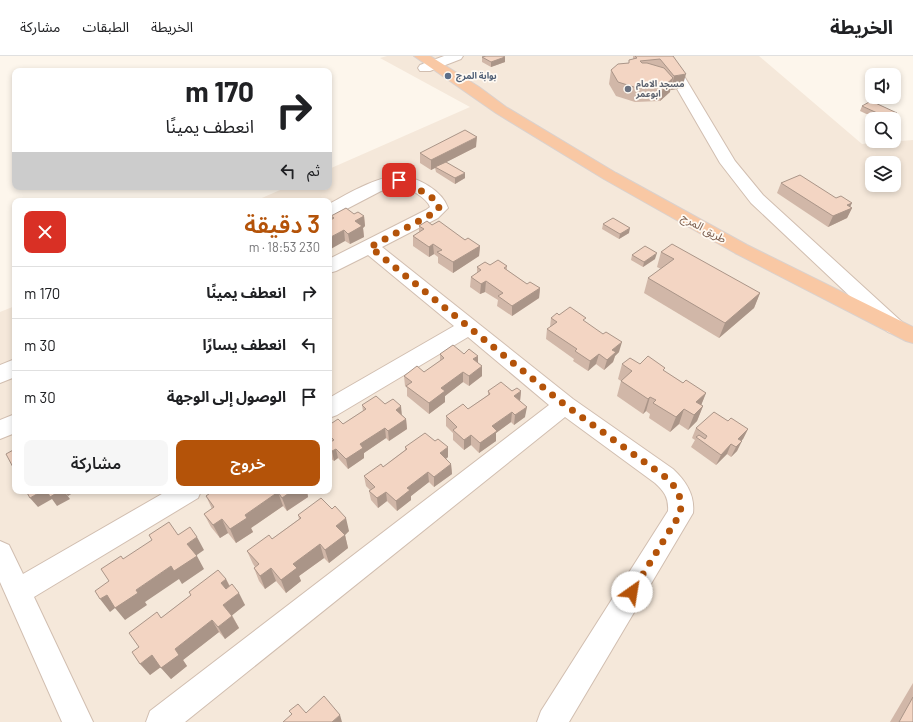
<!DOCTYPE html>
<html lang="ar">
<head>
<meta charset="utf-8">
<style>
	:root { --surface:#fff; --page:#f6f6f6; --text:#202124; --muted:#757577; --line:#e0e0e0; --accent:#b45309 }
	body { margin:0; font-family:Barlow,"Noto Sans Arabic",sans-serif; background:var(--page); color:var(--text); direction:rtl; height:100vh; display:flex; flex-direction:column; font-size:15px; white-space:nowrap }
	* { box-sizing:border-box; margin:0 }
	p { font-size:13px; color:var(--muted) }
	.icon { flex:none; width:22px; height:22px; fill:none; stroke:currentColor; stroke-width:2; stroke-linecap:round; stroke-linejoin:round }
	.map { position:relative; flex:1; overflow:hidden; direction:ltr }
	.sheet { position:absolute; left:12px; top:142px; width:320px; height:296px; display:flex; flex-direction:column; background:var(--surface); border-radius:8px; box-shadow:0 2px 6px #0003; direction:rtl }
	.sheet>* { flex:none }
	.banner { position:absolute; left:12px; top:12px; width:320px; height:122px; border-radius:8px; box-shadow:0 2px 6px #0003; direction:rtl; background:#fff; color:var(--text); overflow:hidden }
	.fabs { position:absolute; left:865px; top:12px; display:grid; gap:8px }
	.fabs a { display:grid; place-items:center; width:36px; height:36px; border-radius:8px; background:var(--surface); box-shadow:0 2px 6px #0003; font-size:20px }
	.pin { position:absolute; display:grid; place-items:center; width:34px; height:34px; color:#fff; margin:-17px; border-radius:8px; box-shadow:0 2px 6px #0006 }
	.me { position:absolute; width:44px; margin:-22px; rotate:32deg; stroke-linejoin:round; filter:drop-shadow(0 0 3px #0008) }
	.turn { display:flex; align-items:center; gap:14px; height:84px; padding:0 12px; font-size:18px }
	.turn .icon { width:52px; height:52px; stroke-width:2.5 }
	.turn b { display:block; font-size:28px; line-height:34px }
	.then { display:flex; align-items:center; height:38px; padding:0 12px; background:#0003; gap:8px; font-size:15px }
	.round { display:grid; place-items:center; flex:none; width:42px; height:42px; border-radius:8px; background:var(--page) }
	.headline { display:flex; align-items:center; justify-content:space-between; height:68px; padding:0 12px }
	h1 { font-size:24px; font-weight:600; line-height:30px; color:var(--accent) }
	.cta { display:flex; gap:8px; margin-top:auto; padding:8px 12px }
	.cta a { flex:1; height:46px; border-radius:8px; background:var(--accent); color:#fff; font-size:16px; font-weight:600; line-height:46px; text-align:center }
	.cta a+a { background:var(--page); color:var(--text) }
	ul { padding:0; list-style:none }
	li { display:flex; align-items:center; gap:12px; height:52px; padding:0 12px; border-top:1px solid var(--line) }
	li div { flex:1 }
	li b { display:block; font-size:15px }
	li em { font-style:normal }
	header { display:flex; align-items:center; gap:24px; box-sizing:border-box; height:56px; padding:0 20px; background:var(--surface); border-bottom:1px solid var(--line) }
	header strong { font-size:19px }
	nav { display:flex; gap:22px; margin-inline-start:auto; font-size:14px }
	.map>svg:first-child { display:block }
	.residential { fill:#f5e8da; fill-rule:evenodd }
	.lines { fill:none; stroke-linecap:round; stroke-linejoin:round }
	.minor-casing { stroke:#d1beb0; stroke-width:2 }
	.trunk-casing { stroke:#dad1cd; stroke-width:2 }
	.minor { fill:#fff; fill-rule:evenodd }
	.trunk { fill:#f9c8a4; fill-rule:evenodd }
	.wall { fill:#d1b7a8 }
	.shaded-wall { fill:#aa9588 }
	.building { fill:#f3d5c3; stroke:#aa9588 }
	.route { stroke:#b45309; stroke-width:7; stroke-dasharray:0 12.6 }
	.service-dot { fill:#5c6f8a; stroke:#fffaf3; stroke-width:1.5 }
	.worship-dot { fill:#6b7280; stroke:#fffaf3; stroke-width:1.5 }
	.labels { text-anchor:middle; stroke-width:3.5; stroke-linejoin:round; paint-order:stroke }
	.far-service-label { font-size:9px; font-weight:bold; fill:#4e5e75; stroke:#fffaf3; text-anchor:start }
	.far-worship-label { font-size:9px; font-weight:bold; fill:#5b616d; stroke:#fffaf3; text-anchor:start }
	.street-label { font-size:11px; fill:#7a5c4d; stroke:#fffaf3 }
</style>
</head>
<body>
<header>
<strong>الخريطة</strong>
<nav><a>الخريطة</a><a>الطبقات</a><a>مشاركة</a></nav>
</header>
<div class="map">
<svg width="913" height="666" viewBox="0 0 913 666">
	<rect width="100%" height="100%" fill="#fdf6ec"/>
	<!-- residential -->
	<path class="residential" d="M387 0H759L862 88 913 84V666H0V256L15 250V435H329V145H255L287 131H329V113L470 51 380 2ZM872 107H894V129H872Z"/>
	<g class="lines">
		<defs>
			<g id="minor">
				<path d="M444 0H463L461 3 430 15H420L418 12 420 9Z"/>
				<path d="M658 0H672L735 105 763 139 902 266 905 271 902 276 895 278 888 276 751 147 720 107Z"/>
				<path d="M400 119C418 122 442 134 448 152L438 162 382 191 573 343 673 413C686 425 695 439 693 457L569 666H537L541 655 668 455C669 442 664 435 655 427L565 361 185 666H146L150 655 549 349 468 281 337 359 329 362V342L454 270 368 199 336 215 329 217V203L426 154 430 151C428 143 408 131 400 129L381 135 335 159 329 160V148C351 136 374 122 400 119Z"/>
				<path d="M15 303V321L0 327V309Z"/>
				<path d="M15 358V377L0 383V364Z"/>
				<path d="M167 435H201L198 442 34 541 93 666H62L0 526V485L9 489 23 518Z"/>
			</g>
			<path id="trunk" d="M414 0H430L479 31 506 51 616 117 747 189 913 271V287L906 285 735 197 604 123 496 57Z"/>
		</defs>
		<!-- minor casing -->
		<use href="#minor" class="minor-casing"/>
		<!-- trunk casing -->
		<use href="#trunk" class="trunk-casing"/>
		<!-- minor -->
		<use href="#minor" class="minor"/>
		<!-- trunk -->
		<use href="#trunk" class="trunk"/>
	</g>
	<!-- wall -->
	<g class="wall">
		<path d="M633 0H673L682 32 671 34 670 33V36L660 45 635 46 616 40 609 28 611 14 629 7 633 3Z"/>
		<path d="M482 1H505V6L491 11 482 6Z"/>
		<path d="M862 50 895 62 893 63H877L860 55Z"/>
		<path d="M476 91 446 106 465 122 455 128 436 116 435 112 431 114 420 107V97Z"/>
		<path d="M781 127 850 150 852 152 847 162 828 171 777 137Z"/>
		<path d="M354 158 364 160 365 170 363 172 364 181 350 188 345 185 332 163 331 160Z"/>
		<path d="M603 168 629 177 619 183 602 173Z"/>
		<path d="M432 169 480 190 479 200 453 217 438 207V201L434 198 429 201 413 190V180L419 176V170Z"/>
		<path d="M661 196 760 237 754 252 719 282 644 237 648 222 661 213 657 211Z"/>
		<path d="M632 199 655 203 643 211 631 204Z"/>
		<path d="M490 209 507 210V214L527 228 540 232 539 242 512 260 497 250 498 244 485 236 480 238 470 231 471 221 477 217V211Z"/>
		<path d="M559 259 585 266 619 296 615 300 613 306 604 314 596 308 588 315 573 305 574 303 546 283 547 273 550 271 551 262Z"/>
		<path d="M440 298H464L478 300V307L482 320 469 330 463 326 445 340V346L429 358 407 340V332L405 330 404 320 424 316 440 305Z"/>
		<path d="M622 308H640L664 315 683 327 706 337 701 349 703 350 697 365 688 374 679 368 670 376 649 362 650 358 646 355 643 358 617 340 621 325 618 323Z"/>
		<path d="M488 335H521L520 345 525 361 514 369 511 366 496 377V385L479 397 471 389 464 394 453 384V377L446 370V360L468 353 488 339Z"/>
		<path d="M385 348 402 359 406 363 407 373 389 385 386 382 364 397V402L348 413 338 402 334 405 329 401V369L343 368 363 355 362 349Z"/>
		<path d="M696 372 748 373 743 383 741 385 737 395 731 401 727 398 716 409 691 391 695 384 692 382Z"/>
		<path d="M405 391 448 401 446 403 451 408 452 418 434 431 429 426 411 440V444L397 455 387 445 378 452 371 444 369 435 370 434 366 430 364 420 383 411 405 394Z"/>
		<path d="M213 435H307L308 441 287 455 283 450 251 472 253 476 236 487 228 477 220 482 211 471 204 458 212 453 206 440Z"/>
		<path d="M298 459 349 475 345 479 348 492 329 507 324 502 299 520 301 525 286 537 276 525 265 533 259 525 254 512 255 511 253 508 247 495 272 483 299 463Z"/>
		<path d="M226 523 230 530 245 549 232 559 239 572 225 583 219 576 183 604 187 610 171 623 161 611 150 619 139 591 161 562 191 539 189 536Z"/>
		<path d="M913 627V666H890Z"/>
	</g>
	<!-- shaded-wall -->
	<g class="shaded-wall">
		<path d="M505 1V6L491 11V6Z"/>
		<path d="M686 18 682 32 671 34 674 20Z"/>
		<path d="M673 22 670 36 660 45 663 31Z"/>
		<path d="M897 57 895 62 893 63H887L888 62Z"/>
		<path d="M477 81 476 91 431 114V104Z"/>
		<path d="M465 117V122L455 128V122Z"/>
		<path d="M852 147 849 153 852 152 847 162 828 171 833 160 847 149Z"/>
		<path d="M364 160 365 170 363 172 364 181 350 188 348 178 355 165Z"/>
		<path d="M630 172 629 177 619 183 620 178Z"/>
		<path d="M344 174 345 185 329 194V182Z"/>
		<path d="M433 188 434 198 429 201V191Z"/>
		<path d="M480 190 479 200 453 217V206Z"/>
		<path d="M657 197 655 203 643 211 644 206Z"/>
		<path d="M486 225 485 236 480 238 481 228Z"/>
		<path d="M540 232 539 242 512 260V250Z"/>
		<path d="M760 237 754 252 719 282 725 267Z"/>
		<path d="M622 286 619 296 615 300 613 306 604 314 607 304 612 294Z"/>
		<path d="M599 298 596 308 588 315 590 305Z"/>
		<path d="M478 300V310L473 303Z"/>
		<path d="M482 310V320L469 330V320Z"/>
		<path d="M463 316V326L445 340V346L429 358V347L441 332Z"/>
		<path d="M521 335 520 345 514 340Z"/>
		<path d="M706 337 700 352 696 346Z"/>
		<path d="M650 341 646 355 643 358 648 343Z"/>
		<path d="M401 350 402 360 396 354Z"/>
		<path d="M703 350 697 365 688 374 694 359Z"/>
		<path d="M527 351 525 361 514 369 515 359Z"/>
		<path d="M684 353 679 368 670 376 676 361Z"/>
		<path d="M512 356 511 366 496 377V385L479 397 480 387 492 370Z"/>
		<path d="M406 363 407 373 389 385 388 375Z"/>
		<path d="M385 372 386 382 364 397V402L348 413 346 403 360 388Z"/>
		<path d="M748 373 743 383 736 391 738 383Z"/>
		<path d="M471 379V389L464 394V384Z"/>
		<path d="M742 385 737 395 731 401 736 391Z"/>
		<path d="M731 388 727 398 716 409 721 399Z"/>
		<path d="M448 391V401L440 407V397Z"/>
		<path d="M336 393 338 402 334 405 332 395Z"/>
		<path d="M451 408 452 418 434 431V421Z"/>
		<path d="M428 416 429 426 411 440V444L397 455 396 445 407 432Z"/>
		<path d="M42 435H64L70 443 57 450 52 443 38 451 30 442Z"/>
		<path d="M64 435H76L68 440Z"/>
		<path d="M292 435H307L308 441 287 455 282 442Z"/>
		<path d="M278 436 283 450 251 472 253 476 236 487 230 473 245 459Z"/>
		<path d="M386 436 387 445 378 452 377 442Z"/>
		<path d="M346 462 349 475 345 479 348 492 329 507 325 494 336 470Z"/>
		<path d="M222 463 228 477 220 482 213 469Z"/>
		<path d="M197 481 204 494 194 501 187 488Z"/>
		<path d="M320 488 324 502 299 520 301 525 286 537 281 524 293 508Z"/>
		<path d="M197 500 204 513 182 528 179 523 145 546 147 549 125 564 115 552 110 556 100 543 107 539 136 534 171 510Z"/>
		<path d="M271 512 276 525 265 533 260 520Z"/>
		<path d="M226 523 232 536 228 539 221 527Z"/>
		<path d="M239 537 245 549 230 561 223 549Z"/>
		<path d="M232 560 239 572 225 583 218 571Z"/>
		<path d="M212 564 219 576 183 604 187 610 171 623 161 612 175 593Z"/>
		<path d="M152 599 162 610 150 619 140 608Z"/>
		<path d="M340 659 342 666H332Z"/>
	</g>
	<!-- building -->
	<g class="building">
		<path d="M486 0H503L505 1 491 6 482 1Z"/>
		<path d="M635 0H673L686 18 674 20 660 3 640 5 642 7H647L664 12 673 22 663 31 637 32 618 26 611 14 618 8 629 7V4L637 2Z"/>
		<path d="M871 45 897 57 888 62 862 50Z"/>
		<path d="M465 74 477 81 431 104 420 97Z"/>
		<path d="M446 106 465 117 455 122 435 111Z"/>
		<path d="M800 119 836 142 841 140 852 147 847 149 852 152 833 160 781 127Z"/>
		<path d="M346 152 354 158 358 156 364 160 355 165 362 170 348 178 344 174 329 182V165L334 162 331 160Z"/>
		<path d="M613 162 630 172 620 178 603 168Z"/>
		<path d="M427 165 432 169 439 165 465 184 468 182 480 190 453 206 437 196 442 194 433 188 429 191 413 180 424 173 419 170Z"/>
		<path d="M672 188 760 237 725 267 648 222 674 203 661 196Z"/>
		<path d="M645 190 657 197 644 206 632 199Z"/>
		<path d="M498 204 507 210 504 212 527 228 530 226 540 232 512 250 498 240 503 237 486 225 481 228 471 221 481 214 477 211 485 206 490 209Z"/>
		<path d="M570 251 586 262 583 264 603 278 606 276 622 286 612 294 616 296 607 304 599 298 590 305 575 295 577 293 547 273 557 266 551 262 557 257 559 259Z"/>
		<path d="M453 289 464 298 469 293 478 300 473 303 482 310 469 320 463 316 441 332 445 335 429 347 406 330 412 326 404 320 417 310 424 316 444 302 440 298Z"/>
		<path d="M648 300 665 312 663 314 683 327 686 324 706 337 696 346 703 350 694 359 684 353 676 361 653 347 656 344 650 341 648 343 621 325 632 315 622 308 630 302 640 308Z"/>
		<path d="M501 326 512 335 517 332 521 335 514 340 527 351 515 359 512 356 492 370 497 375 480 387 471 379 464 384 453 374 457 371 446 360 463 348 468 353 490 338 488 335Z"/>
		<path d="M376 340 385 348 393 343 401 350 396 354 406 363 388 375 385 372 360 388 363 392 346 403 336 393 332 395 329 393V387L334 384 329 379V369L338 363 343 368 366 353 362 349Z"/>
		<path d="M714 356 728 365 731 362 748 373 738 383 742 385 736 391 731 388 721 399 696 381 699 379 705 383 707 380 696 372Z"/>
		<path d="M425 377 435 385 438 383 448 391 440 397 451 408 434 421 428 416 407 432 410 434 396 445 386 436 377 442 369 435 375 431 364 420 381 408 383 411 407 393 405 391Z"/>
		<path d="M15 393V415L6 398Z"/>
		<path d="M26 435H42L30 442Z"/>
		<path d="M47 435H60L50 441Z"/>
		<path d="M213 435H292L282 442 278 436 245 459 247 462 230 473 222 463 213 469 204 458 214 451 206 440Z"/>
		<path d="M321 442 332 453 335 450 346 462 336 470 345 479 325 494 320 488 293 508 297 512 281 524 271 512 260 520 254 512 259 508 247 495 269 479 272 483 301 462 298 459Z"/>
		<path d="M169 466 178 479 190 471 197 481 187 488 197 500 174 515 171 510 136 534 138 537 115 552 107 539 100 543 95 535 109 525 101 513 121 500 123 503 152 484 149 479Z"/>
		<path d="M218 514 226 523 221 527 226 533 232 528 239 537 223 549 232 560 218 571 212 564 175 593 179 599 161 612 152 599 140 608 132 596 139 591 129 577 157 556 161 562 191 539 189 536Z"/>
		<path d="M324 640 340 659 332 666H283L292 658 289 655 298 648 306 657Z"/>
		<path d="M913 641V666H899Z"/>
	</g>
	<g class="lines">
		<!-- route -->
		<path class="route" d="M399 124 409 127 437 145 439 152 432 158 370 191 565 349 664 420C677 431 683 441 680 458L632 536"/>
	</g>
	<!-- markers -->
	<circle class="service-dot" cx="448" cy="20" r="4"/>
	<circle class="worship-dot" cx="628" cy="33" r="4"/>
	<g class="labels">
		<!-- far-service labels -->
		<g class="far-service-label">
			<text x="456" y="23">بوابة المرج</text>
		</g>
		<!-- far-worship labels -->
		<g class="far-worship-label">
			<text x="636" y="31">مسجد الامام<tspan x="636" dy="10">ابوعمر</tspan></text>
		</g>
		<!-- street labels -->
		<g class="street-label">
			<text transform="translate(704 172) rotate(29)" y="4">طريق المرج</text>
		</g>
	</g>
</svg>
<div class="fabs">
<a><svg class="icon" aria-label="sound" viewBox="0 0 24 24"><path d="M4 9h4l5-4v14l-5-4H4zM17 9q2 3 0 6"/></svg></a>
<a><svg class="icon" aria-label="search" viewBox="0 0 24 24"><circle cx="10" cy="10" r="6"/><path d="M15 15l6 6"/></svg></a>
<a><svg class="icon" aria-label="layers" viewBox="0 0 24 24"><path d="M12 4l9 5-9 5-9-5zM3 14l9 5 9-5"/></svg></a>
</div>
<div class="pin" style="left:399px;top:124px;background:#d93025"><svg class="icon" aria-label="arrive" viewBox="0 0 24 24"><path d="M6 21V4h12l-3 4 3 4H6"/></svg></div>
<svg class="me" style="left:632px;top:536px" viewBox="-20 -20 40 40"><circle r="19" fill="#fff"/><path d="M0-13L10 11 0 6-10 11z" fill="#b45309"/></svg>
<div class="banner">
<div class="turn"><svg class="icon" aria-label="right" viewBox="0 0 24 24"><path d="M7 20v-9h11M14 6l5 5-5 5"/></svg><div><b>170 m</b>انعطف يمينًا</div></div>
<div class="then">ثم<svg class="icon" aria-label="left" viewBox="0 0 24 24"><path d="M17 20v-9H6M10 6l-5 5 5 5"/></svg></div>
</div>
<section class="sheet">
<div class="headline"><div><h1>3 دقيقة</h1><p>230 m · 18:53</p></div><a class="round" style="background:#d93025;color:#fff"><svg class="icon" aria-label="close" viewBox="0 0 24 24"><path d="M6 6l12 12M18 6L6 18"/></svg></a></div>
<ul>
<li><svg class="icon" aria-label="right" viewBox="0 0 24 24"><path d="M7 20v-9h11M14 6l5 5-5 5"/></svg><div><b>انعطف يمينًا</b></div><em>170 m</em></li>
<li><svg class="icon" aria-label="left" viewBox="0 0 24 24"><path d="M17 20v-9H6M10 6l-5 5 5 5"/></svg><div><b>انعطف يسارًا</b></div><em>30 m</em></li>
<li><svg class="icon" aria-label="arrive" viewBox="0 0 24 24"><path d="M6 21V4h12l-3 4 3 4H6"/></svg><div><b>الوصول إلى الوجهة</b></div><em>30 m</em></li>
</ul>
<div class="cta"><a>خروج</a><a>مشاركة</a></div>
</section>
</div>
</body>
</html>
